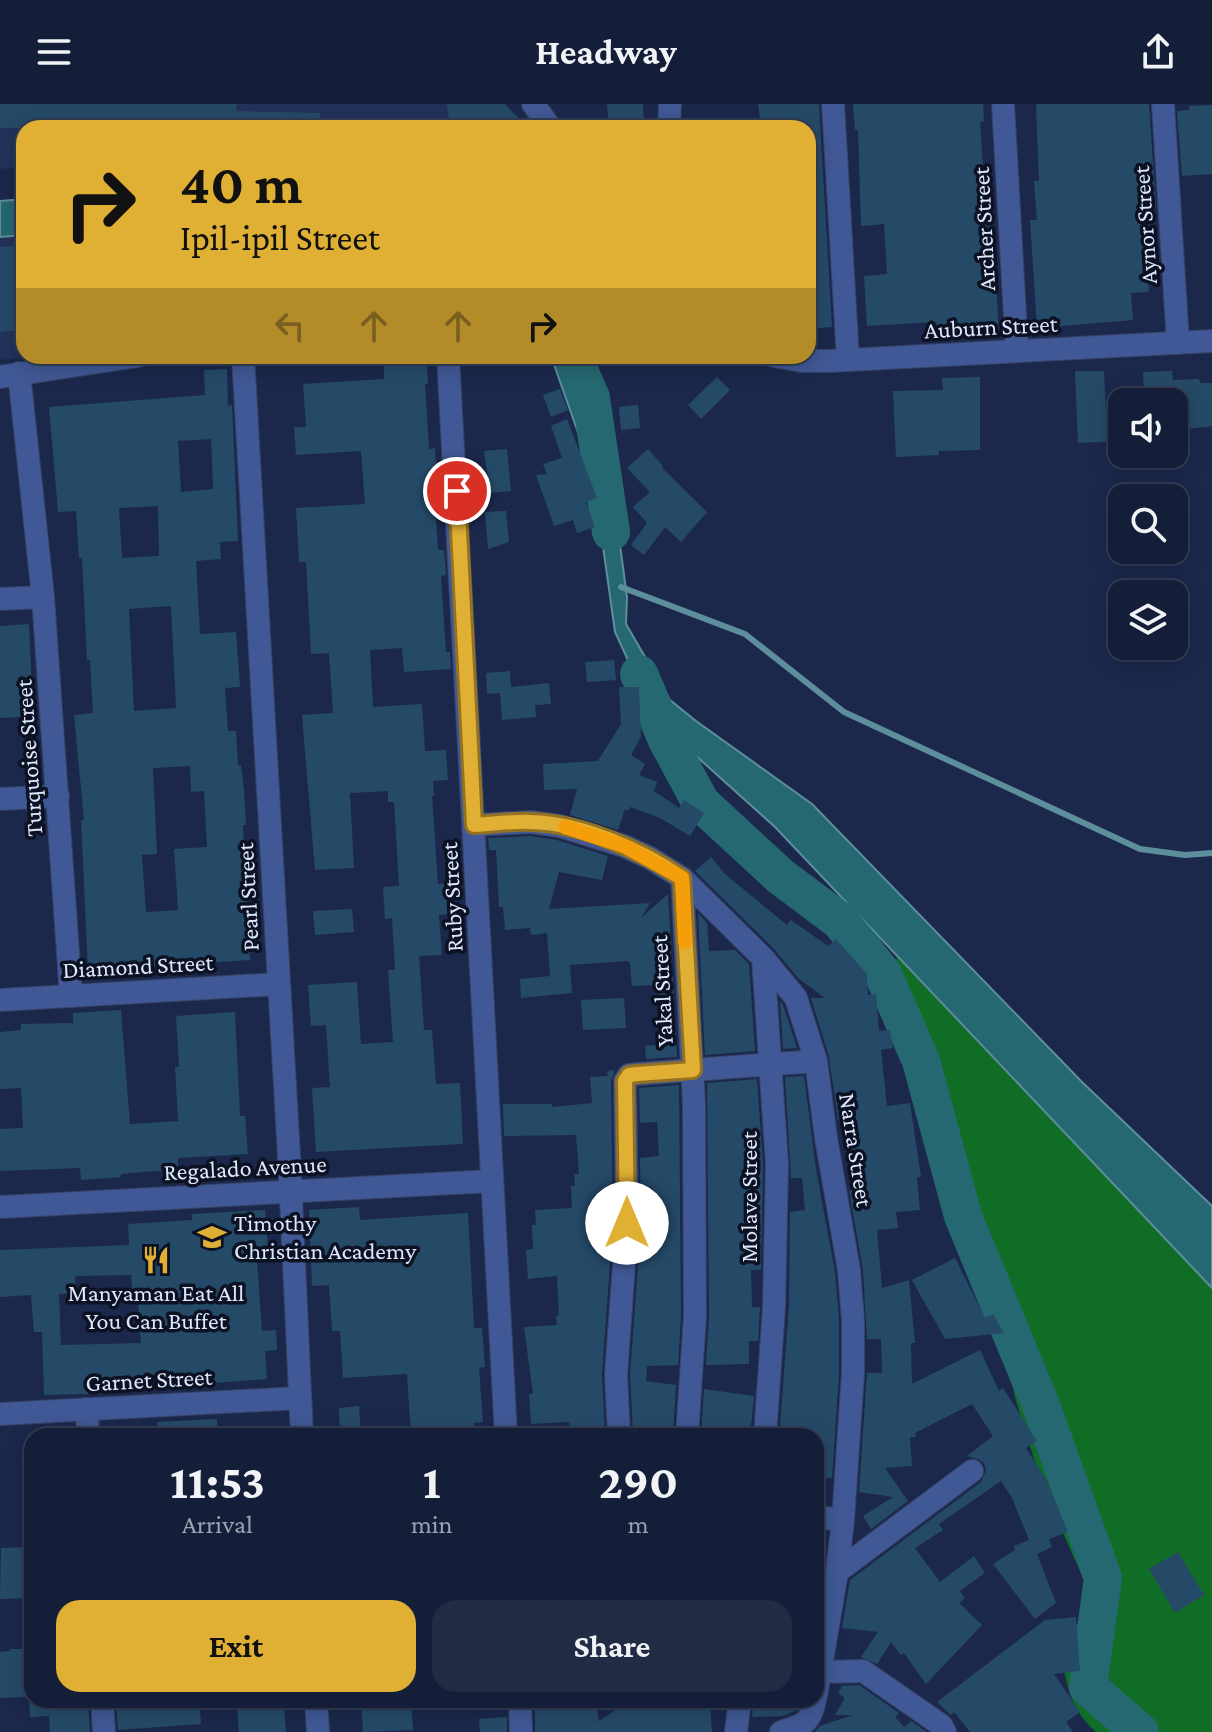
<!DOCTYPE html>
<html lang="en">
<head>
<meta charset="utf-8">
<style>
	:root { --surface:#141e39; --page:#212b44; --text:#f1f3f6; --muted:#9da2ae; --line:#333c53; --accent:#e0b034 }
	body { margin:0; font-family:"Crimson Pro",serif; background:var(--page); color:var(--text); height:100vh; display:flex; flex-direction:column; font-size:30px; white-space:nowrap }
	* { box-sizing:border-box; margin:0 }
	p { font-size:26px; color:var(--muted) }
	.icon { flex:none; width:44px; height:44px; fill:none; stroke:currentColor; stroke-width:2; stroke-linecap:round; stroke-linejoin:round }
	.map { position:relative; flex:1; overflow:hidden }
	.side { position:absolute; left:24px; top:1324px; width:800px; height:280px; display:flex; flex-direction:column; background:var(--surface); border-radius:24px; box-shadow:0 4px 20px #0003,0 0 0 2px var(--line) }
	.side>* { flex:none }
	.hud { position:absolute; left:16px; top:16px; width:800px; height:244px; border-radius:24px; box-shadow:0 4px 20px #0003,0 0 0 2px var(--line); background:#e0b034; color:#111; overflow:hidden }
	.controls { position:absolute; left:1108px; top:284px; display:grid; gap:16px }
	.controls a { display:grid; place-items:center; width:80px; height:80px; border-radius:16px; background:var(--surface); box-shadow:0 4px 20px #0003,0 0 0 2px var(--line); font-size:40px }
	.pin { position:absolute; display:grid; place-items:center; width:68px; height:68px; color:#fff; margin:-34px; border:4px solid #fff; border-radius:50%; box-shadow:0 2px 8px #0007 }
	.me { position:absolute; width:88px; margin:-44px; rotate:0deg; stroke-linejoin:round; filter:drop-shadow(0 0 6px #0008) }
	.turn { display:flex; align-items:center; gap:28px; height:168px; padding:0 32px; font-size:36px }
	.turn .icon { width:104px; height:104px; stroke-width:2.5 }
	.turn b { display:block; font-size:56px; line-height:68px }
	.lanes { display:flex; align-items:center; height:76px; padding:0 32px; background:#0003; justify-content:center; gap:40px; direction:ltr }
	.lanes .off { opacity:.35 }
	.eta { display:flex; justify-content:space-evenly; align-items:center; height:136px; text-align:center }
	.eta b { font-size:48px; font-weight:700; line-height:56px }
	.action { display:flex; gap:16px; margin-top:auto; padding:16px 32px }
	.action a { flex:1; height:92px; border-radius:24px; background:var(--accent); color:#111; font-size:32px; font-weight:700; line-height:92px; text-align:center }
	.action a+a { background:var(--page); color:var(--text) }
	header { display:flex; justify-content:space-between; align-items:center; height:104px; padding:0 32px; background:var(--surface); font-size:36px; font-weight:700 }
	.map>svg:first-child { display:block }
	.built { fill:#22325a }
	.forest { fill:#106d26 }
	.water { fill:#266871; stroke:#5d8e9c; stroke-width:2 }
	.lines { fill:none; stroke-linecap:round; stroke-linejoin:round }
	.stream { stroke:#5d8e9c; stroke-width:6 }
	.river { stroke:#266871; stroke-width:38 }
	.building { fill:#254a68; fill-rule:evenodd }
	.minor-casing { stroke:#364365; stroke-width:24 }
	.tertiary-casing { stroke:#364365; stroke-width:24 }
	.minor { stroke:#405895; stroke-width:22 }
	.tertiary { stroke:#405895; stroke-width:22 }
	.route-casing { stroke:#927222; stroke-width:20 }
	.route { stroke:#e0b034; stroke-width:14 }
	.slow { stroke:#f59e0b; stroke-width:14 }
	.labels { text-anchor:middle; stroke-width:7; stroke-linejoin:round; paint-order:stroke }
	.street-label { font-size:24px; fill:#dde7ff; stroke:#0c1222 }
	.poi-label { font-size:24px; fill:#dde7ff; stroke:#0c1222; text-anchor:start }
</style>
</head>
<body>
<header><svg class="icon" aria-label="menu" viewBox="0 0 24 24"><path d="M4 6h16M4 12h16M4 18h16"/></svg>Headway<svg class="icon" aria-label="share" viewBox="0 0 24 24"><path d="M12 15V3M7 8l5-5 5 5M5 13v7h14v-7"/></svg></header>
<div class="map">
<svg width="1212" height="1628" viewBox="0 0 1212 1628">
	<rect width="100%" height="100%" fill="#1b284c"/>
	<!-- built -->
	<g class="built">
		<path d="M0 0H499L500 4 482 24H24V63L0 65Z"/>
		<path d="M24 124V252H32L0 256V126Z"/>
	</g>
	<!-- forest -->
	<path class="forest" d="M897 853 1212 1184V1628H1096C1067 1603 1064 1570 1060 1534L1097 1505 1044 1387 1015 1294 1005 1237 885 909Z"/>
	<!-- water -->
	<g class="water">
		<path d="M24 95V131L0 133V97Z"/>
		<path d="M551 252H559L618 426 627 493 626 520 670 596 696 617 812 700 1082 978 1212 1102V1184L775 723 655 615 615 528 601 428 604 402Z"/>
	</g>
	<g class="lines">
		<!-- stream -->
		<path class="stream" d="M621 483 745 530 844 608 1140 745 1185 751 1212 749"/>
		<!-- river -->
		<g class="river">
			<path d="M573 252 591 294 611 428"/>
			<path d="M639 570 667 636 701 699 780 772 840 817 883 870 921 957 963 1112 1040 1299 1103 1474 1088 1583 1140 1628"/>
		</g>
	</g>
	<!-- building -->
	<g class="building">
		<path d="M0 0H237L236 7 320 9V24H0Z"/>
		<path d="M447 0H505L528 24H494L486 16 479 24H450Z"/>
		<path d="M607 0H643L644 24H609Z"/>
		<path d="M758 0H819L832 223 808 225V24H761Z"/>
		<path d="M853 0H983L984 17 980 18 987 122H993L999 230 937 235 936 218 867 222 864 172 887 170 884 120 861 122 858 26H855Z"/>
		<path d="M1036 0H1149L1156 104 1144 105 1149 188 1131 189 1133 216 1037 224 1030 116H1037L1034 77H1039Z"/>
		<path d="M1212 1V70L1182 72 1177 7 1189 6V2Z"/>
		<path d="M24 141V226L0 228V143Z"/>
		<path d="M427 256 428 280H425L429 345 435 344 438 385H434L438 446H444L446 471 441 472 446 548H450L451 565 404 568 402 544 370 546 373 603 422 600 425 647 446 646 448 676 433 677 434 692H432L438 780 449 779 451 810 439 811 442 851 419 852 424 926H432L436 980 460 979 463 1040 316 1048 312 984 330 983 326 921 311 922 308 881 357 878 361 940 393 938 388 866H395L392 814 385 815 383 783 399 782 394 698H388V687L350 689 354 764 315 766 302 611 333 609 329 549 311 550 306 458H299L296 404 365 400 361 347 296 351 294 323H306L303 280 384 275V258Z"/>
		<path d="M227 265 228 302 232 301 238 437 220 438 221 455 196 457 200 530 236 528 240 583 225 584 228 627H236L238 661H241L244 686 246 721H243L250 856 88 866 81 716H84L74 611 93 609 90 556H87L82 454H79L76 407 58 408 49 303 205 291 204 266ZM211 335 213 385 181 388 178 337ZM158 402 159 452 122 454 119 404ZM171 502 176 604 134 607 129 505ZM190 662 191 688 204 687 207 743 174 745 178 806 146 808 142 751 157 750 153 664Z"/>
		<path d="M1075 267H1104L1106 310 1122 309V337L1078 339Z"/>
		<path d="M1172 267 1173 276 1199 275 1200 279H1212V322L1180 326V311H1174V298H1144L1143 268Z"/>
		<path d="M717 273 730 286 701 315 688 301Z"/>
		<path d="M980 273V346L939 347V351L896 353 893 287 943 286 942 274Z"/>
		<path d="M560 285 568 306 551 313 543 291Z"/>
		<path d="M638 301 640 324 621 326 619 303Z"/>
		<path d="M567 315 597 394 586 398 595 423 577 429 573 416 554 422 536 371 547 370 543 360 562 354 551 322Z"/>
		<path d="M507 345 511 387 490 389 484 347Z"/>
		<path d="M648 345 663 362 662 364 707 408 681 438 665 423 644 451 631 441 647 419 633 403 650 388 627 364Z"/>
		<path d="M506 407 509 438 488 445 485 408Z"/>
		<path d="M29 520 33 612 0 614V522Z"/>
		<path d="M614 556 616 576 587 578 585 558Z"/>
		<path d="M510 567 511 583 549 579 551 600 535 601 536 613 502 616 500 589 487 590 486 569Z"/>
		<path d="M619 583H639L641 633 631 651 645 660 639 671 657 678 654 687 679 704 684 696 704 709 690 732 660 714 630 703 628 707 625 705 618 726 570 711 577 685 544 686 543 660 598 657 621 620Z"/>
		<path d="M530 732 557 736 608 752 602 776 559 768 549 805 650 799 641 814 668 790 677 953 646 955 645 942 666 940 664 907H659L658 881 632 882 630 860 628 857 570 861 572 889 521 894 520 875 550 872 547 829 531 831 530 824 505 826 503 803H499L496 746H489L488 734Z"/>
		<path d="M711 753 725 770 787 821 791 816 828 842 836 835 867 870 868 891 876 890 879 927 890 926 893 944 881 946 887 1002 910 999 921 1073 917 1074 920 1106 896 1108 898 1124 877 1126 882 1184 909 1176 915 1239H911L912 1280 980 1246 999 1287 1003 1284 1037 1337 1026 1344 1046 1375 1068 1428 1049 1435 1052 1443 1037 1450 1056 1499 1035 1515 993 1460 1015 1446 1014 1442 1029 1436 1012 1394 1001 1377 939 1420 943 1426 915 1444 940 1478 974 1452 985 1469 960 1487 965 1494 959 1499 982 1521 926 1580 904 1549 901 1551 891 1538 877 1560 861 1553 878 1528 842 1524 850 1476 981 1378 986 1366 984 1359 978 1355 967 1352 993 1332 972 1300 915 1329 916 1333H910L912 1362 885 1364 908 1397 871 1425 863 1412 893 1393 859 1388 867 1269H882L881 1235H867L863 1165 849 1087 864 1085 860 1046 850 1047 846 1015 838 1016 829 953 811 894H825L799 875 773 844 695 767Z"/>
		<path d="M352 805 354 828 315 831 313 807Z"/>
		<path d="M698 809 707 819 709 847 735 846 749 860 755 947 705 951Z"/>
		<path d="M624 894 626 924 583 926 581 896Z"/>
		<path d="M780 897 783 901 797 944 783 945Z"/>
		<path d="M121 906 130 1020 178 1017 175 963H179L176 912 235 908 240 1012H245L248 1050 178 1054V1065L121 1070V1073L81 1076 80 1064 0 1067V1025L23 1024 21 984 0 985V928L21 926V920L73 919V909Z"/>
		<path d="M615 966 611 977 613 1119 602 1270 605 1330 570 1332 569 1318 531 1320 529 1290H533L524 1223 557 1221 556 1212 559 1211 557 1172 528 1175 526 1146 533 1145 532 1121H536L535 1106 572 1104 571 1082H575L574 1070H579L576 1031 504 1032 503 1000H552V1003L592 999 590 973 608 972 607 967Z"/>
		<path d="M804 972 816 1065 835 1168 839 1217V1269L832 1374H816V1332H789V1323H780L789 1202 790 1108 805 1106 802 1074H791L785 973Z"/>
		<path d="M757 975 763 1060 761 1166H751L752 1203H760L758 1237H749V1260L706 1261 709 1212 707 979Z"/>
		<path d="M679 981 681 1212 678 1261 647 1262 646 1277 676 1281 673 1332H636V1328H633L630 1271 641 1120 640 1054 659 1052 657 1018 640 1019 639 984Z"/>
		<path d="M359 1103 360 1116 468 1109 474 1224H482L485 1263 479 1264 483 1318 474 1319 475 1332H411L407 1270 343 1274 340 1227H332L329 1181 312 1182 309 1106Z"/>
		<path d="M265 1106 269 1156 257 1157 262 1227 276 1226 277 1246 265 1247 267 1275 199 1280V1272L139 1276V1282H88V1290L44 1291 42 1228H34L31 1191 0 1193V1146L129 1141 128 1120 192 1116V1110ZM131 1171 133 1196H138L141 1239 61 1241 59 1190 76 1189 75 1172Z"/>
		<path d="M955 1154 985 1214 993 1210 1004 1229 945 1235 912 1176Z"/>
		<path d="M704 1285 754 1292 750 1332 701 1331Z"/>
		<path d="M359 1302 361 1332H340L339 1304Z"/>
		<path d="M217 1315 218 1332H157V1318Z"/>
		<path d="M32 1443V1494L0 1495 1 1444Z"/>
		<path d="M1178 1448 1204 1491 1175 1509 1149 1465Z"/>
		<path d="M1076 1513 1080 1567 1054 1570 1080 1608 1066 1618 1073 1628H970L954 1608 951 1611 937 1598 1045 1516Z"/>
		<path d="M10 1545H26L28 1593 0 1594V1548L10 1547Z"/>
		<path d="M859 1581 899 1609 895 1613 904 1623 911 1617 927 1628H815L820 1622 853 1611H835L845 1594 838 1589 842 1582Z"/>
		<path d="M29 1596H88L90 1628H50L49 1612 30 1613Z"/>
		<path d="M116 1596H199L201 1620 118 1626Z"/>
		<path d="M361 1596H411L413 1626 363 1628Z"/>
		<path d="M535 1596H563L564 1604 595 1597 599 1617 631 1596H710L712 1628H535Z"/>
		<path d="M754 1596H797V1606L783 1612 752 1613Z"/>
		<path d="M284 1600 286 1628H239L237 1603Z"/>
		<path d="M507 1613V1628H480L479 1615Z"/>
	</g>
	<g class="lines">
		<defs>
			<g id="minor">
				<path d="M533 0 551 24"/>
				<path d="M833 0 848 256"/>
				<path d="M1003 0 1017 247"/>
				<path d="M1163 0 1178 239"/>
				<path d="M669 24 670 0"/>
				<path d="M243 252 289 1052 302 1332"/>
				<path d="M774 252 802 257H829L1212 237"/>
				<path d="M19 269 43 493 71 892"/>
				<path d="M0 495 43 493"/>
				<path d="M0 695 58 692"/>
				<path d="M474 721 531 718 560 722 624 742 650 754 682 774 763 854 796 894 816 957 826 1034 849 1166 853 1216V1269L843 1416 837 1468 816 1592"/>
				<path d="M682 774 694 1001 695 1212 687 1332"/>
				<path d="M763 854 777 1060 774 1203 765 1332"/>
				<path d="M0 896 279 880"/>
				<path d="M0 1103 492 1077"/>
				<path d="M87 1305 88 1332"/>
				<path d="M0 1310 300 1294"/>
				<path d="M619 1331 616 1271 627 1119 625 977 629 971 637 970 816 957"/>
				<path d="M816 1413 843 1416"/>
				<path d="M837 1468 972 1367"/>
				<path d="M821 1568 863 1567 941 1621 945 1628"/>
				<path d="M102 1596 104 1628"/>
				<path d="M316 1596 318 1628"/>
				<path d="M736 1628 740 1596"/>
				<path d="M781 1628C803 1620 810 1621 815 1596"/>
			</g>
			<g id="tertiary">
				<path d="M448 252 506 1332"/>
				<path d="M0 273 138 252"/>
				<path d="M520 1596 521 1628"/>
			</g>
		</defs>
		<!-- minor casing -->
		<use href="#minor" class="minor-casing"/>
		<!-- tertiary casing -->
		<use href="#tertiary" class="tertiary-casing"/>
		<!-- minor -->
		<use href="#minor" class="minor"/>
		<!-- tertiary -->
		<use href="#tertiary" class="tertiary"/>
	</g>
	<g class="lines">
		<defs>
			<path id="route" d="M457 387 474 721C493 720 512 717 531 718 581 719 641 746 682 774L693 966 637 970 629 971 625 977 627 1119"/>
		</defs>
		<!-- route casing -->
		<use href="#route" class="route-casing"/>
		<!-- route -->
		<use href="#route" class="route"/>
		<!-- slow -->
		<path class="slow" d="M565 723 624 742 682 774 685 838"/>
	</g>
	<!-- icons -->
	<defs>
		<symbol id="school-bare" viewBox="-9 -9 18 18"><path d="M0-5L7-2L0 1L-7-2ZM-4 1L0 2.5L4 1V4Q0 6-4 4Z" fill="#e0b034" stroke="#0c1222" stroke-width="2.5" paint-order="stroke"/></symbol>
		<symbol id="restaurant-bare" viewBox="-9 -9 18 18"><path d="M-5-6h1v4h1v-4h1v4h1v-4h1v5L-1.5 .5V6h-2V.5L-5-1ZM5-6V6H3V1.5H1.5Q1.5-4 5-6Z" fill="#e0b034" stroke="#0c1222" stroke-width="2.5" paint-order="stroke"/></symbol>
	</defs>
	<g fill-rule="evenodd">
		<use href="#school-bare" x="192" y="1113" width="40" height="40"/>
		<use href="#restaurant-bare" x="136" y="1136" width="40" height="40"/>
	</g>
	<g class="labels">
		<!-- street labels -->
		<g class="street-label">
			<text transform="translate(1145 121) rotate(-94)" y="8">Aynor Street</text>
			<text transform="translate(984 125) rotate(-93)" y="8">Archer Street</text>
			<text transform="translate(991 223) rotate(-3)" y="8">Auburn Street</text>
			<text transform="translate(29 654) rotate(-94)" y="8">Turquoise Street</text>
			<text transform="translate(248 793) rotate(-93)" y="8">Pearl Street</text>
			<text transform="translate(452 793) rotate(-93)" y="8">Ruby Street</text>
			<text transform="translate(138 862) rotate(-3)" y="8">Diamond Street</text>
			<text transform="translate(662 887) rotate(-93)" y="8">Yakal Street</text>
			<text transform="translate(856 1046) rotate(81)" y="8">Narra Street</text>
			<text transform="translate(245 1064) rotate(-3)" y="8">Regalado Avenue</text>
			<text transform="translate(749 1093) rotate(-90)" y="8">Molave Street</text>
			<text transform="translate(149 1276) rotate(-3)" y="8">Garnet Street</text>
		</g>
		<!-- poi labels -->
		<g class="poi-label">
			<text x="234" y="1127">Timothy<tspan x="234" dy="28">Christian Academy</tspan></text>
			<text x="156" y="1197" text-anchor="middle">Manyaman Eat All<tspan x="156" dy="28">You Can Buffet</tspan></text>
		</g>
	</g>
</svg>
<div class="controls">
<a><svg class="icon" aria-label="sound" viewBox="0 0 24 24"><path d="M4 9h4l5-4v14l-5-4H4zM17 9q2 3 0 6"/></svg></a>
<a><svg class="icon" aria-label="search" viewBox="0 0 24 24"><circle cx="10" cy="10" r="6"/><path d="M15 15l6 6"/></svg></a>
<a><svg class="icon" aria-label="layers" viewBox="0 0 24 24"><path d="M12 4l9 5-9 5-9-5zM3 14l9 5 9-5"/></svg></a>
</div>
<div class="pin" style="left:457px;top:387px;background:#d93025"><svg class="icon" aria-label="arrive" viewBox="0 0 24 24"><path d="M6 21V4h12l-3 4 3 4H6"/></svg></div>
<svg class="me" style="left:627px;top:1119px" viewBox="-20 -20 40 40"><circle r="19" fill="#fff"/><path d="M0-13L10 11 0 6-10 11z" fill="#e0b034"/></svg>
<div class="hud">
<div class="turn"><svg class="icon" aria-label="right" viewBox="0 0 24 24"><path d="M7 20v-9h11M14 6l5 5-5 5"/></svg><div><b>40 m</b>Ipil-ipil Street</div></div>
<div class="lanes"><svg class="icon off" aria-label="left" viewBox="0 0 24 24"><path d="M17 20v-9H6M10 6l-5 5 5 5"/></svg><svg class="icon off" aria-label="ahead" viewBox="0 0 24 24"><path d="M12 20V5M6 11l6-6 6 6"/></svg><svg class="icon off" aria-label="ahead" viewBox="0 0 24 24"><path d="M12 20V5M6 11l6-6 6 6"/></svg><svg class="icon" aria-label="right" viewBox="0 0 24 24"><path d="M7 20v-9h11M14 6l5 5-5 5"/></svg></div>
</div>
<section class="side">
<div class="eta">
<div><b>11:53</b><p>Arrival</p></div>
<div><b>1</b><p>min</p></div>
<div><b>290</b><p>m</p></div>
</div>
<div class="action"><a>Exit</a><a>Share</a></div>
</section>
</div>
</body>
</html>
